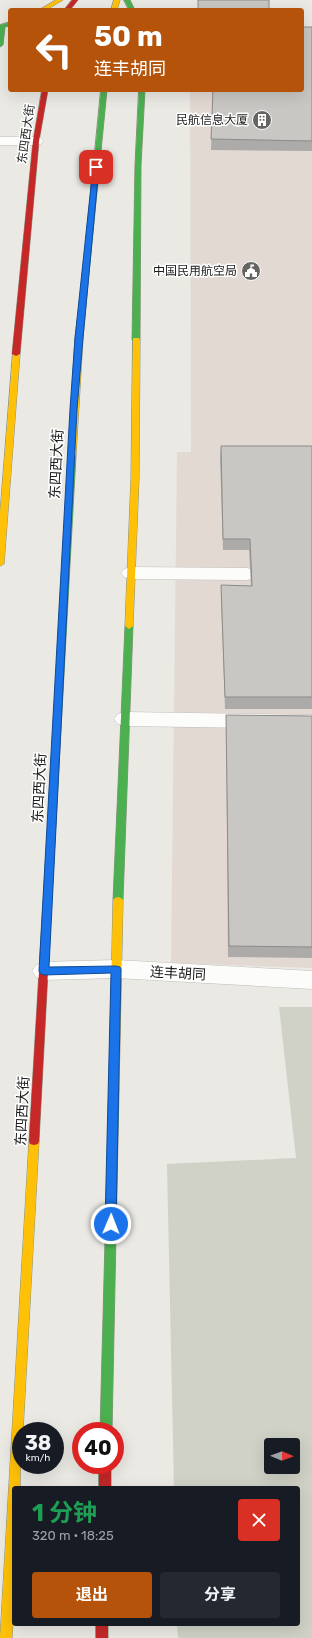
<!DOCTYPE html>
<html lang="zh">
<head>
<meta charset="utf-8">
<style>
	:root { --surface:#171b24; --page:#242831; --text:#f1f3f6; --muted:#9ea1a6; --accent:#b45309 }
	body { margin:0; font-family:Rubik,"Noto Sans SC",sans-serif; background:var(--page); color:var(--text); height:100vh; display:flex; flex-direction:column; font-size:15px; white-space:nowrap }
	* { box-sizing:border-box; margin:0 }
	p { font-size:13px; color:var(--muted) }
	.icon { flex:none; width:22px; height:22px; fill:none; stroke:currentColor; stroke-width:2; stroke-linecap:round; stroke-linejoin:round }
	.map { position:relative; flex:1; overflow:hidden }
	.details { position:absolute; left:12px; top:1486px; width:288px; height:140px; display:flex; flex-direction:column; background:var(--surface); border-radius:4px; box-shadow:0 4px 16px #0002 }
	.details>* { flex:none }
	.banner { position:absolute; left:8px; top:8px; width:296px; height:84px; border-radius:4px; box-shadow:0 4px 16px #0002; background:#b45309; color:#fff; overflow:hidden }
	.needle { width:26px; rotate:91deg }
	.fabs { position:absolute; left:264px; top:1438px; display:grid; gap:8px }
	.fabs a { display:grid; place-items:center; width:36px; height:36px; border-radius:4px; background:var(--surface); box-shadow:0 4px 16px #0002; font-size:20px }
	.speed { position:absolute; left:12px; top:1422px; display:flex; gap:8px; font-size:20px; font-weight:700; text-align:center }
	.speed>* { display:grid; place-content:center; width:52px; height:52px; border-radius:50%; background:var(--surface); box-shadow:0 4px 16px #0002; line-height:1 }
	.speed small { font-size:10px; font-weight:400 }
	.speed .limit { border:6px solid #d22; background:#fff; color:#111 }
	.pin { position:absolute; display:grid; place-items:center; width:34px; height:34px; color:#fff; margin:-17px; border-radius:8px; box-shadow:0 2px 6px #0006 }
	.me { position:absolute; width:44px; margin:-22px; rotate:1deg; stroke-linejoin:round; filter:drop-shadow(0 0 3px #0008) }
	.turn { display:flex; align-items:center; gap:14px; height:84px; padding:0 20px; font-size:18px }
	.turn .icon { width:52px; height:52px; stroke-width:2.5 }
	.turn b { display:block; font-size:28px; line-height:34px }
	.round { display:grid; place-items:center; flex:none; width:42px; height:42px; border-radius:4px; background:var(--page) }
	.summary { display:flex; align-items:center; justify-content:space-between; height:68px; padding:0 20px }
	h1 { font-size:24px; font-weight:700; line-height:30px; color:#1e9e55 }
	.button { display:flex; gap:8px; margin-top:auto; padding:8px 20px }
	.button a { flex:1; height:46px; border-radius:4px; background:var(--accent); color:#fff; font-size:16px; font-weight:700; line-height:46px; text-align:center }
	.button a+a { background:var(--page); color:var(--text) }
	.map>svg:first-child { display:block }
	.commercial { fill:#e3d9d3 }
	.construction { fill:#d0d2c7; fill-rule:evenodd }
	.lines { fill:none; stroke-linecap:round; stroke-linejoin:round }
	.lane-casing { stroke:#c0bfbd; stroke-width:1 }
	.street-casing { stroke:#c0bfbd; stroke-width:1 }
	.fast-casing { stroke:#8c917f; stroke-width:1 }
	.slow-casing { stroke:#8c917f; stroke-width:1 }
	.jam-casing { stroke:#8c917f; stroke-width:1 }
	.lane { fill:#fcfcfb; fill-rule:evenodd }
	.street { fill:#fcfcfb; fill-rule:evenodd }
	.fast { fill:#4caf50; fill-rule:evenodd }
	.slow { fill:#ffc107; fill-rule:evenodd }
	.jam { fill:#c62828; fill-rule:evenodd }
	.wall { fill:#acaba9 }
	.building { fill:#c8c7c4; stroke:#8c8b89 }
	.route { fill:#1a73e8; stroke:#114b97 }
	.labels { text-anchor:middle; stroke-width:3; stroke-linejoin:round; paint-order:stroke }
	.far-poi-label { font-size:12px; fill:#1c1c1c; stroke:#fff; text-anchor:end }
	.far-street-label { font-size:12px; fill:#1c1c1c; stroke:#fff }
	.street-label { font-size:14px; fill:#1c1c1c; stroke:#fff }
</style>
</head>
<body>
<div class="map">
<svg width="312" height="1638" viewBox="0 0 312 1638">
	<rect width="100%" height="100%" fill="#eae9e4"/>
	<!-- commercial -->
	<path class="commercial" d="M312 30V968L171 963 177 452H191L190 90H302Z"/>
	<!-- construction -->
	<path class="construction" d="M279 1007H312V1638H178L177 1624H298V1488H174L167 1164 296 1158ZM271 1445H293V1467H271Z"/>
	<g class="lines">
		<defs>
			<path id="lane" d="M0 137H36L41 138 43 141 41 144 36 145H0Z"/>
			<g id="street">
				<path d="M131 567 247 568 254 570 257 574 254 578 247 580 131 579 124 577 121 573 124 569Z"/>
				<path d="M125 712 312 715V729L125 726 118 724 114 719 118 714Z"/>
				<path d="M116 960 312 971V989L116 978 44 980 36 977 32 971 36 965 44 962Z"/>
			</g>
			<g id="fast">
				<path d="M124 0H130L135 10H129Z"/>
				<path d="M10 22V26L5 27 3 45 0 47V25Z"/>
				<path d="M101 90H107L89 273 86 275 83 273Z"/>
				<path d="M139 90H145L141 165 140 340 136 342 132 340 135 165Z"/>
				<path d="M69 453H72L76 455 57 802 53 805 49 802Z"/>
				<path d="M129 623 133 626 123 900 121 902H115L113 900 125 626Z"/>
				<path d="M114 1085 118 1086 119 1089 112 1431H100L109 1089 110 1086Z"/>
			</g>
			<g id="slow">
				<path d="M56 0H63L46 10H39Z"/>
				<path d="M114 0H120L117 10H111Z"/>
				<path d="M86 271 89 273 83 338 76 455 72 457 68 455 75 338 83 273Z"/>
				<path d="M133 338H139L140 340 139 478 133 626 129 629 125 626 131 478Z"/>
				<path d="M13 352H16L20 354 4 564 0 566V513Z"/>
				<path d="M118 897 121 898 123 900 119 1089 118 1092 114 1093 110 1092 109 1089 113 900 115 898Z"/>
				<path d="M34 1137 38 1138 39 1141 23 1431H21L20 1488H14V1603L12 1638H0L29 1141 30 1138Z"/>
			</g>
			<g id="jam">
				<path d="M72 0H78L70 10H64Z"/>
				<path d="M42 90H48L39 141 20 354 16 356 12 354 33 141Z"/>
				<path d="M53 799 57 802 39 1141 38 1144 34 1145 30 1144 29 1141 49 802Z"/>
				<rect x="99" y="1465" width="12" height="23"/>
				<rect x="96" y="1624" width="12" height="14"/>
			</g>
		</defs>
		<!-- lane casing -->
		<use href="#lane" class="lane-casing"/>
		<!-- street casing -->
		<use href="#street" class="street-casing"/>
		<!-- fast casing -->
		<use href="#fast" class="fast-casing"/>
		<!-- slow casing -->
		<use href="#slow" class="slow-casing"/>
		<!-- jam casing -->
		<use href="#jam" class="jam-casing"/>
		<!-- lane -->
		<use href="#lane" class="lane"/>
		<!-- street -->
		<use href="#street" class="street"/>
		<!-- fast -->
		<use href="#fast" class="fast"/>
		<!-- slow -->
		<use href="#slow" class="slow"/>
		<!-- jam -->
		<use href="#jam" class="jam"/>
	</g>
	<!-- wall -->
	<g class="wall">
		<path d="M312 27V151L211 150 213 90Z"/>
		<path d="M221 446H312V709H225L221 597V585L251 586 249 550H223L220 457Z"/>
		<path d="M226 715 312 716V958L228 957Z"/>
	</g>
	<!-- building -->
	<g class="building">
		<rect x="198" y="0" width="71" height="10"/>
		<path d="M302 27H312V141L211 139 213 90H302Z"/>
		<path d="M221 446H312V697H225L221 585 252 586 250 539H223Z"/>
		<path d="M226 715 312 716V947L229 946Z"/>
	</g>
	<!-- route -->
	<path class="route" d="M96 165 99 167 83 338 77 409 49 967 116 966 120 967 121 969 116 1224 115 1227 111 1229 107 1227 105 1224 111 973 44 975 41 974 39 971 70 409 75 338 93 167Z"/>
	<!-- icons -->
	<defs>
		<symbol id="building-disc" viewBox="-11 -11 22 22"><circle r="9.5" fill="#646462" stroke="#fff"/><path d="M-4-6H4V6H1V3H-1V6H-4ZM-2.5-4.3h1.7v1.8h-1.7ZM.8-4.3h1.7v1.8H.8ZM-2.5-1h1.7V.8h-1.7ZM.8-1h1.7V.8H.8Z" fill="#fff"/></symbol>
		<symbol id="civic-disc" viewBox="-11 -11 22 22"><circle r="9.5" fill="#646462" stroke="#fff"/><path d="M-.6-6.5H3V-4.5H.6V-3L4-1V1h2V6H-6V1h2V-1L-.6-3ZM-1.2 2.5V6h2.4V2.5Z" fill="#fff"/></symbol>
	</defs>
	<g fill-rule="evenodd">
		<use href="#building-disc" x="251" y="109" width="22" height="22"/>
		<use href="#civic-disc" x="240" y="260" width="22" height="22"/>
	</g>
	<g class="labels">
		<!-- far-poi labels -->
		<g class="far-poi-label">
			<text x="248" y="124">民航信息大厦</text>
			<text x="237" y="275">中国民用航空局</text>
		</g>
		<!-- far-street labels -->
		<g class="far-street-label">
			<text transform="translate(26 134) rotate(-82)" y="4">东四西大街</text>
		</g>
		<!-- street labels -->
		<g class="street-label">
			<text transform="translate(56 464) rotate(-87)" y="5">东四西大街</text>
			<text transform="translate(39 788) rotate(-87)" y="5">东四西大街</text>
			<text transform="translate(178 973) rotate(3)" y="5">连丰胡同</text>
			<text transform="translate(22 1111) rotate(-87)" y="5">东四西大街</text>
		</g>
	</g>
</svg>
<div class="fabs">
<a><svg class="needle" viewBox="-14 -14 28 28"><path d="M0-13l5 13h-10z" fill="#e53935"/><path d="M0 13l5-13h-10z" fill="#9ea1a6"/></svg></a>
</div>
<div class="speed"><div>38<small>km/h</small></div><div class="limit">40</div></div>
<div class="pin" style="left:96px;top:167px;background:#d93025"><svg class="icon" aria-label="arrive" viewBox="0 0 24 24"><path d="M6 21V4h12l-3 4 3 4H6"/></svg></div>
<svg class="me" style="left:111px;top:1224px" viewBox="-20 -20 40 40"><circle r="17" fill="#1a73e8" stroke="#fff" stroke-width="3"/><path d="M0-11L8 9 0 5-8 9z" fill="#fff"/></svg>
<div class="banner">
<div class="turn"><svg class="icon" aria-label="left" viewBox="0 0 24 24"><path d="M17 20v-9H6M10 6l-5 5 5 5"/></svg><div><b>50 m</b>连丰胡同</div></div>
</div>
<section class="details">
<div class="summary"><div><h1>1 分钟</h1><p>320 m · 18:25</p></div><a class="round" style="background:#d93025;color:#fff"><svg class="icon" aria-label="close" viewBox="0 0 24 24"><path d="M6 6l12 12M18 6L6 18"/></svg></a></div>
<div class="button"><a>退出</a><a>分享</a></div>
</section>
</div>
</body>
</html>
